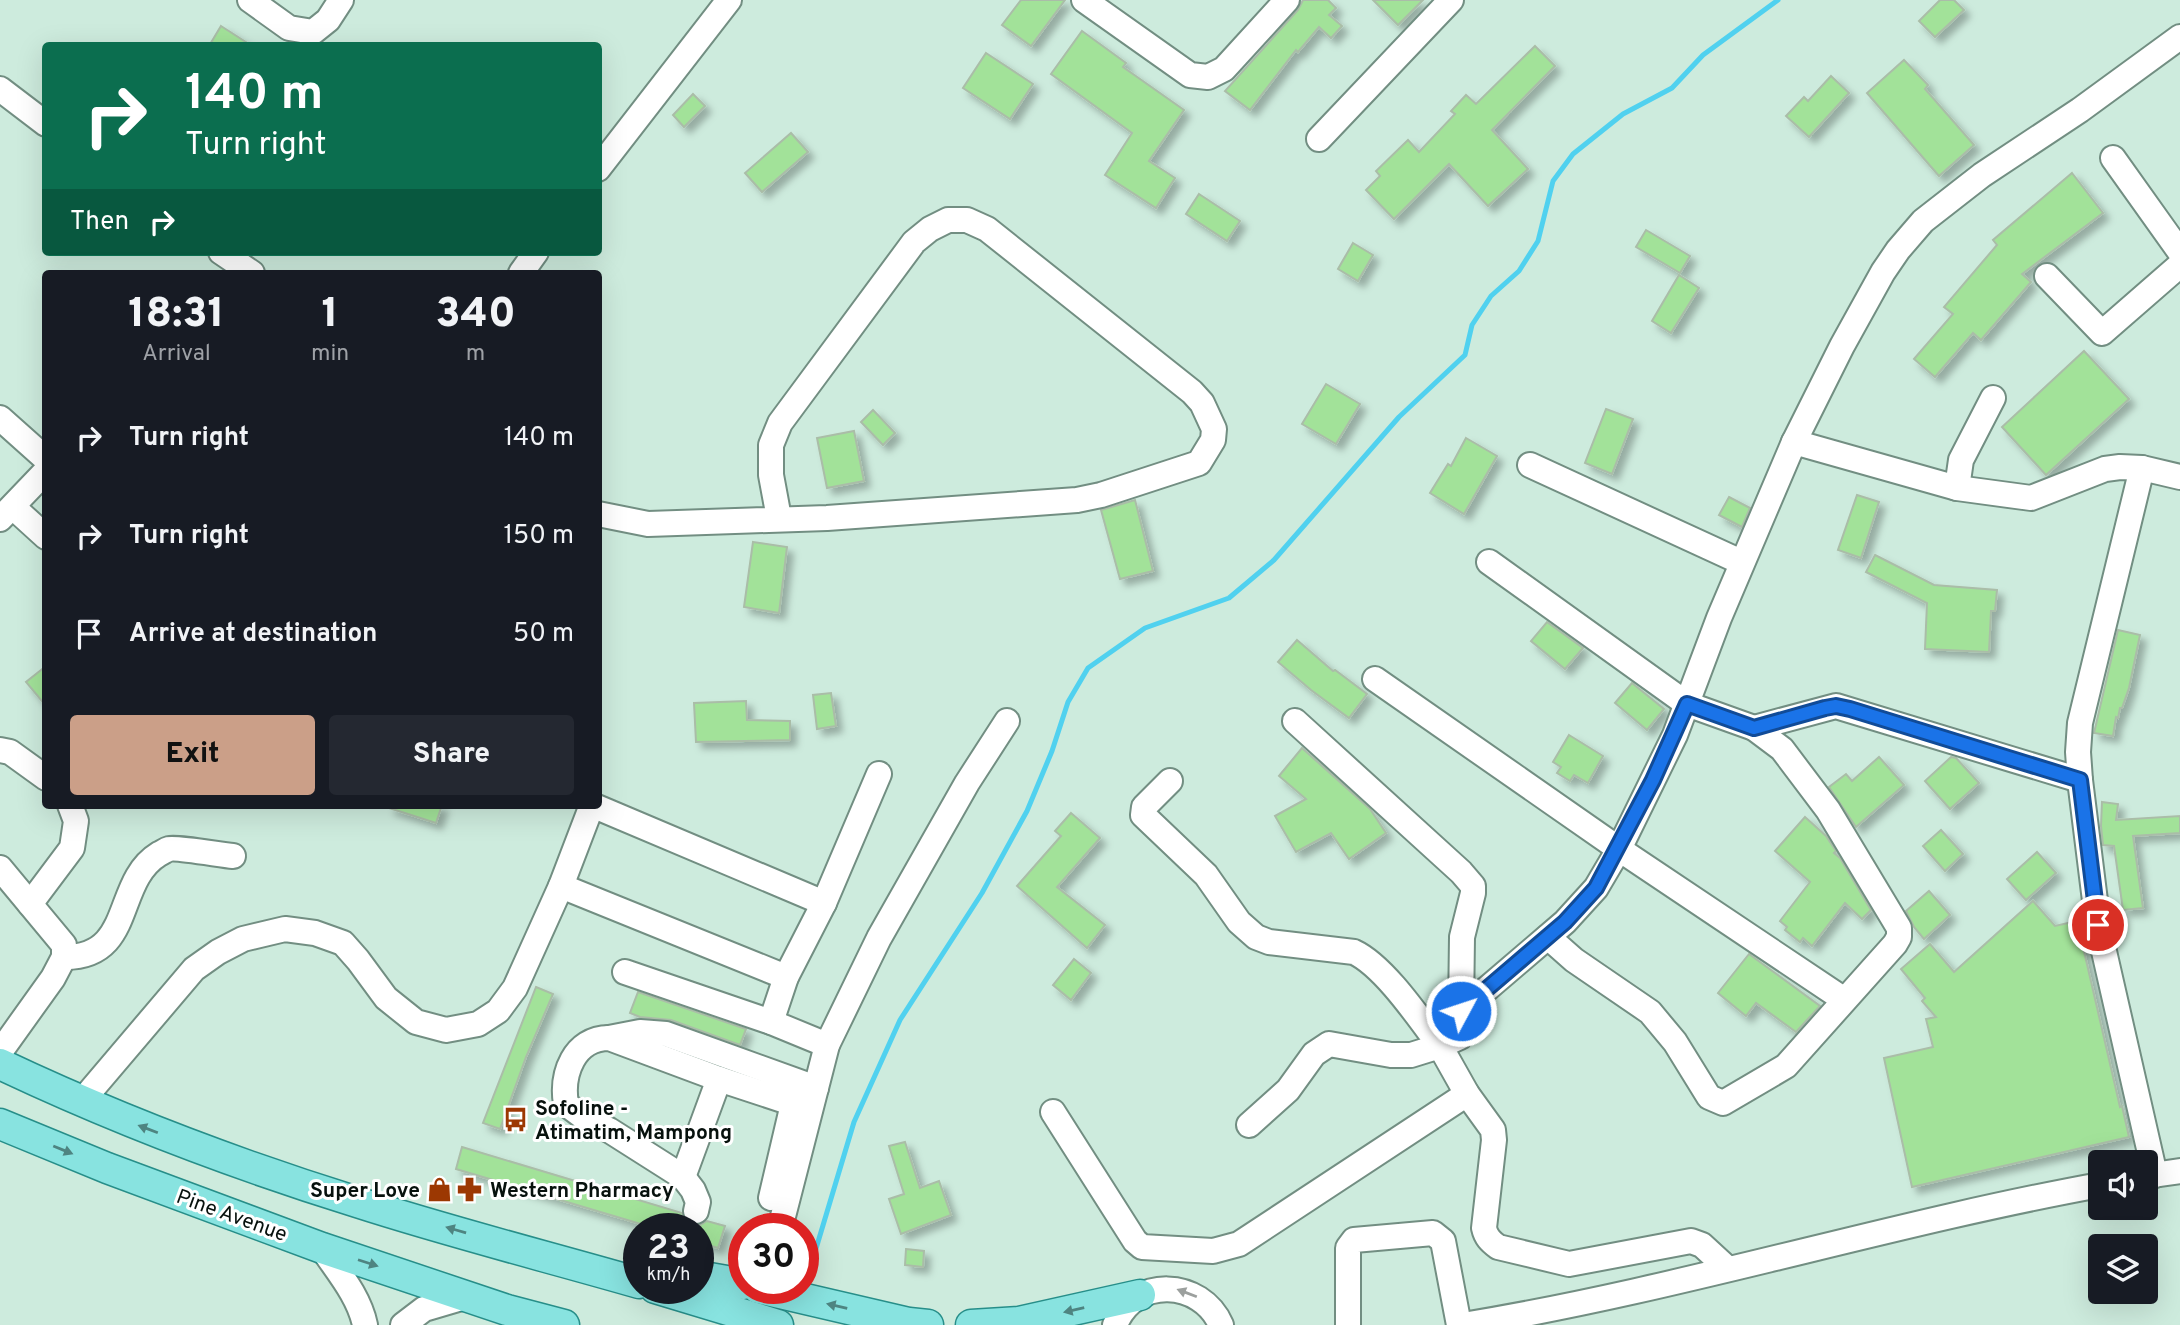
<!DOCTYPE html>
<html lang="en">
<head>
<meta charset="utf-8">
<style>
	:root { --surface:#171b24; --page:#242831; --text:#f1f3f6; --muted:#9ea1a6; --accent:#cb9f88 }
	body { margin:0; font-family:Overpass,sans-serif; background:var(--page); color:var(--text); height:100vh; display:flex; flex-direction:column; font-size:26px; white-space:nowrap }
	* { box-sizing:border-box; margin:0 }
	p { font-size:23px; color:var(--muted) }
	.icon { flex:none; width:38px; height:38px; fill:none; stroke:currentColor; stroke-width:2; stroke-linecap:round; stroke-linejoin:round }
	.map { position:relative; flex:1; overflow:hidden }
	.sheet { position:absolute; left:42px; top:270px; width:560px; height:539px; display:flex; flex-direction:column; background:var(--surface); border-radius:7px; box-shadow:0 7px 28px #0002 }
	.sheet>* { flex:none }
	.banner { position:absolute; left:42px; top:42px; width:560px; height:214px; border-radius:7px; box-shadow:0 7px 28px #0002; background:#0b6e4f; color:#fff; overflow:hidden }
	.buttons { position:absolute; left:2088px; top:1150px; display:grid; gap:14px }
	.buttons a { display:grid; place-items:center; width:70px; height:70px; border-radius:7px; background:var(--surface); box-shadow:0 7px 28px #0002; font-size:35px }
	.speed { position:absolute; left:623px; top:1213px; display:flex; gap:14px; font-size:35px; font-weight:700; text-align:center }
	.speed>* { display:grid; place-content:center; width:91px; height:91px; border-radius:50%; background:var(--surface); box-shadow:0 7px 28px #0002; line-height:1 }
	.speed small { font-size:18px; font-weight:400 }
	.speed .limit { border:10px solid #d22; background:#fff; color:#111 }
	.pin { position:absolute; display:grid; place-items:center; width:60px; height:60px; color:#fff; margin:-30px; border:4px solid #fff; border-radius:50%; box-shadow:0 2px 7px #0007 }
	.me { position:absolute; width:77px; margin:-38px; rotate:50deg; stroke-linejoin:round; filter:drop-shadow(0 0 5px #0008) }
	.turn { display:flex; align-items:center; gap:24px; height:147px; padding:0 28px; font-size:32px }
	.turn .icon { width:91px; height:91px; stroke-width:2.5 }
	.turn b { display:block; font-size:49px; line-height:60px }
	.then { display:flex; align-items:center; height:66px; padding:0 28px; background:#0003; gap:14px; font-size:26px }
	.eta { display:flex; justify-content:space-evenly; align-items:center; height:119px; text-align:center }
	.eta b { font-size:42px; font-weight:800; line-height:49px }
	.button { display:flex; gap:14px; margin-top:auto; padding:14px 28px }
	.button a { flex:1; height:80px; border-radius:7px; background:var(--accent); color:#111; font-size:28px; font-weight:800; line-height:80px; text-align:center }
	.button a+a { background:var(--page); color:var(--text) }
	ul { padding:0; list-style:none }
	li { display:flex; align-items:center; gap:21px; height:98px; padding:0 28px }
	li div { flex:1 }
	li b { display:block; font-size:26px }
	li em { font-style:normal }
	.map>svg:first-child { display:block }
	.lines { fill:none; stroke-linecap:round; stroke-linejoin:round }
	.stream { stroke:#50d1ef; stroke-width:5 }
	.building { fill:#a2e299; stroke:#aabda8; stroke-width:2; filter:url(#shadow) }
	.minor-casing { stroke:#728e82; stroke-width:28 }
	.major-casing { stroke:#278e89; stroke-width:33 }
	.minor { stroke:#fff; stroke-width:24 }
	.major { stroke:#88e3e0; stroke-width:30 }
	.oneway { fill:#4e8481 }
	.oneway2 { fill:#9ca09e }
	.route-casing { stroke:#114b97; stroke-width:18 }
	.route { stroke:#1a73e8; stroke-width:12 }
	.labels { text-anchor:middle; stroke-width:6; stroke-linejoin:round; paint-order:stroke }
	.poi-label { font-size:21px; font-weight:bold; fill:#07110d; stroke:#fff; text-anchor:start }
	.street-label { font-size:21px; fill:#07110d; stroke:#fff }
</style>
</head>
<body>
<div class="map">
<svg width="2180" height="1325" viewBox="0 0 2180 1325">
	<defs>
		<filter id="shadow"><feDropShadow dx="6" dy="6" stdDeviation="3.5" flood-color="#0004"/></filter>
	</defs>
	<rect width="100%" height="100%" fill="#cdebdd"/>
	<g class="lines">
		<!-- stream -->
		<path class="stream" d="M806 1282 854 1122 900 1020 982 893 1027 811 1052 751 1068 702 1088 668 1145 628 1229 598 1274 560 1399 417 1465 355 1472 325 1491 296 1519 271 1538 241 1553 181 1573 154 1623 114 1672 88 1703 55 1778 0"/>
	</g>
	<!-- building -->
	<g class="building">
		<path d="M1021 0H1065L1031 46 1002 25Z"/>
		<path d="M1303 0H1328L1336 8 1329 15 1342 26 1331 38 1319 27 1298 52 1296 50 1250 110 1225 91 1298 10Z"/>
		<path d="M1373 0H1423L1398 25Z"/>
		<path d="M1940 0H1954L1964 10 1935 37 1919 21Z"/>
		<path d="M221 26 252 46H209Z"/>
		<path d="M1082 31 1126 63 1123 67 1184 110 1149 161 1175 178 1156 208 1105 175 1132 133 1051 74Z"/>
		<path d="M1535 46 1555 66 1492 130 1528 169 1488 206 1449 164 1394 219 1366 190 1380 176 1376 171 1408 140 1419 152 1455 114 1451 111 1466 95 1476 104Z"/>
		<path d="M986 53 1033 84 1010 119 963 88Z"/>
		<path d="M1904 60 1928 85 1925 89 1974 145 1939 176 1867 93Z"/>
		<path d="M1831 76 1849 93 1809 137 1786 116 1804 97 1808 101Z"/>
		<path d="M693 94 705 106 684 127 673 115Z"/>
		<path d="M791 133 808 152 762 192 745 173Z"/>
		<path d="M2072 173 2103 213 2022 274 2031 282 1981 340 1973 333 1935 377 1914 359 1953 314 1944 307 1997 245 1993 240Z"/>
		<path d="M1199 194 1240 221 1227 241 1186 214Z"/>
		<path d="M1646 230 1690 256 1680 273 1636 247Z"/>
		<path d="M1353 243 1373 255 1358 281 1338 269Z"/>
		<path d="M1679 275 1699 288 1671 333 1652 321Z"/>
		<path d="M2084 351 2129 399 2046 475 2002 427Z"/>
		<path d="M1326 384 1360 404 1336 444 1302 424Z"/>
		<path d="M1606 409 1633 419 1612 474 1585 463Z"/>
		<path d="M873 410 895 433 883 445 861 422Z"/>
		<path d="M854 431 864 481 827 488 817 438Z"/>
		<path d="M1466 438 1497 456 1464 514 1430 493 1448 464 1451 466Z"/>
		<path d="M1857 495 1879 502 1861 558 1838 550Z"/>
		<path d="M1729 497 1750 508 1742 527 1719 515Z"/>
		<path d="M1135 500 1153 571 1120 579 1101 510Z"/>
		<path d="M753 542 787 547 779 613 744 607Z"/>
		<path d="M1875 555 1934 585 1997 590 1995 611H1991L1989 652 1925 649 1927 603 1866 572Z"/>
		<path d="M1547 622 1583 648 1565 669 1531 641Z"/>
		<path d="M2118 630 2140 635 2129 688 2122 708H2120L2118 718 2116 717 2113 736 2094 733Z"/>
		<path d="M1297 640 1333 671 1335 670 1367 694 1349 718 1311 690 1278 662Z"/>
		<path d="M46 666V706L26 682Z"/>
		<path d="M1632 683 1664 709 1647 730 1615 703Z"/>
		<path d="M831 693 836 726 817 729 813 695Z"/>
		<path d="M746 701 747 720 790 721V740L696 742 694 703Z"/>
		<path d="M1569 735 1603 756 1588 783 1574 775 1570 781 1557 773 1561 767 1553 762Z"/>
		<path d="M1302 748 1370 809 1386 833 1349 859 1331 833 1296 852 1275 816 1306 799 1279 776Z"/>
		<path d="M1879 757 1904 785 1856 827 1829 787 1846 774 1852 781Z"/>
		<path d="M1951 757 1956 758 1979 783 1950 809 1925 781Z"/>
		<path d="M2102 802 2118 804 2116 820 2180 816V833L2133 836 2143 908 2123 910 2114 846 2103 845 2101 826Z"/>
		<path d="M389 805H442L436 823 389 808Z"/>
		<path d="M1071 813 1100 838 1057 887 1105 925 1087 948 1017 886 1061 836 1055 831Z"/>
		<path d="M1805 817 1826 836 1836 851 1834 853 1840 858 1871 910 1862 919 1845 903 1812 946 1803 938 1800 942 1785 930 1787 927 1780 921 1810 882 1775 851Z"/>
		<path d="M1941 830 1963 854 1945 871 1923 846Z"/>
		<path d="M2037 852 2056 873 2026 900 2007 879Z"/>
		<path d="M1929 891 1950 915 1924 939 1914 927 1906 911Z"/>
		<path d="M2033 901 2055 926 2077 921 2120 1107 2122 1106 2129 1137 1912 1187 1884 1058 1933 1047 1926 1019 1936 1017 1922 1001 1925 998 1901 969 1930 944 1954 972Z"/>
		<path d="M1749 954 1820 1006 1796 1032 1756 1003 1746 1016 1718 993Z"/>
		<path d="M1074 959 1091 973 1071 1000 1053 985Z"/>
		<path d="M536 987 553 994 526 1057 500 1129 483 1123Z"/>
		<path d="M638 992 746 1029 740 1045 671 1020 640 1017 630 1013Z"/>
		<path d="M905 1142 920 1188 939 1181 951 1215 901 1234 889 1199 904 1194 889 1146Z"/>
		<path d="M462 1147 682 1213 686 1221 692 1225H700L707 1221 725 1226 718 1248 698 1242V1228H654L456 1169Z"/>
		<path d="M906 1249 924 1251 923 1267 905 1265Z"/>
	</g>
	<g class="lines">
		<defs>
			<g id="minor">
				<path d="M250 0 289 28 313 32 328 20 341 0"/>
				<path d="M1084 0 1190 75 1208 77 1224 69 1287 0"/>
				<path d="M0 89 46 124"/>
				<path d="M1319 139 1451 0"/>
				<path d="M2113 158 2180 252"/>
				<path d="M598 169 729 0"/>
				<path d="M221 252 252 273"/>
				<path d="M521 273 536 252"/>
				<path d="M2047 276 2102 333 2180 265"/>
				<path d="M0 418 46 459"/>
				<path d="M1794 442 1957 488 2031 498 2105 469 2120 467 2142 468 2180 477"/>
				<path d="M1530 465 1741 562"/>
				<path d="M2142 468 2080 723 2078 752 2080 780 2098 925 2155 1175"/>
				<path d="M1957 488 1961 460 1993 398"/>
				<path d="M13 507 46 537"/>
				<path d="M598 514 648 524 827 518 1077 500 1101 495 1199 463 1213 440 1214 429 1202 403 1192 392 987 229 967 220H948L930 229 914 242 780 423 771 445V475L779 518"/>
				<path d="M0 519 46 471"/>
				<path d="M1489 562 1687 704 1754 728 1782 749 1828 810 1899 928V937L1895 944 1786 1066 1723 1103 1709 1097 1675 1042 1650 1012 1574 960 1548 937"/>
				<path d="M1375 679 1619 849 1843 999"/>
				<path d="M1295 721 1461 872 1473 886V893L1462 937 1461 1011"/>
				<path d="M1754 728 1836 706 2080 780"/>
				<path d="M0 750 10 752 46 778"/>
				<path d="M1170 781 1144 807 1143 815 1206 875 1239 922 1256 937 1269 942 1354 952C1384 966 1419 1018 1440 1046L1411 1055H1391L1329 1044 1314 1054 1288 1090 1249 1125"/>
				<path d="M592 805 824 903"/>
				<path d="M0 868 64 945V957L53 978 0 1052"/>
				<path d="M561 886 786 977"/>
				<path d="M30 904 72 848 76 821 70 805"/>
				<path d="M64 957C135 958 113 882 159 854 162 853 165 850 169 849 177 847 221 855 233 856"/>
				<path d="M625 972 771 1022"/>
				<path d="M609 1038 640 1032 666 1034 816 1088"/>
				<path d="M827 1045 771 1022 786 977 824 903 879 774"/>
				<path d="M81 1102 194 969 218 952 243 939 285 929 315 933 343 943 358 960 386 998 416 1022 446 1030 478 1024 498 1011 515 988 561 886 592 805"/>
				<path d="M1053 1112 1135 1241 1142 1247 1213 1251 1239 1244 1467 1094"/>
				<path d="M2146 1176 2180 1171"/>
				<path d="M683 1177 719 1079"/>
				<path d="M771 1198 793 1104"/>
				<path d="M696 1211 698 1202 693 1190 683 1177 609 1130 586 1119 566 1104C561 1074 574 1038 609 1038L719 1079 810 1109"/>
				<path d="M780 1228 827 1045 879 938 967 783 1007 721"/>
				<path d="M322 1248C338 1272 359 1296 365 1325"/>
				<path d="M1727 1268 1702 1245 1691 1241 1569 1264 1498 1247C1490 1241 1486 1237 1484 1228L1494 1140 1493 1130 1467 1094 1440 1046 1460 1037 1461 1011 1565 922 1596 888 1619 849 1675 735 1719 618 1794 442 1842 346 1883 272 1898 250 1923 221 1982 175 2080 110 2180 37"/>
				<path d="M403 1325 424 1309 468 1296"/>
				<path d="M1115 1325C1134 1276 1201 1279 1221 1325"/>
				<path d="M1348 1325V1248L1354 1240 1433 1233 1443 1241 1459 1325"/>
				<path d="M1463 1325C1678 1290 1886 1224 2100 1185"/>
			</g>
			<g id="major">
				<path d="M0 1064C116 1119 235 1164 357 1202 450 1232 545 1256 639 1283"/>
				<path d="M0 1124 107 1168 322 1248 507 1310 564 1325"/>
				<path d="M698 1276 744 1284"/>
				<path d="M655 1288 778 1325"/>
				<path d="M758 1288 909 1323 928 1325"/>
				<path d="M971 1325 1019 1322 1140 1295"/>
			</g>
		</defs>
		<!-- minor casing -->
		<use href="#minor" class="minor-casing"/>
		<!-- major casing -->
		<use href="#major" class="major-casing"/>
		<!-- minor -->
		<use href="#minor" class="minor"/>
		<!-- major -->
		<use href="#major" class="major"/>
	</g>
	<!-- one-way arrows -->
	<defs><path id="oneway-solid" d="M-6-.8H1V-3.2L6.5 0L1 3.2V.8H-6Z" transform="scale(1.75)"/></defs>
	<g class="oneway">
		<use href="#oneway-solid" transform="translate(148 1129) rotate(-159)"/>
		<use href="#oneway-solid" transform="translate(63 1150) rotate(22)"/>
		<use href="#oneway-solid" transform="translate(456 1230) rotate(-164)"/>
		<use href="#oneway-solid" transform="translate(368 1263) rotate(18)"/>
		<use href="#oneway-solid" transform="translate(837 1306) rotate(-167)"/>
		<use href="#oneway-solid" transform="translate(1074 1310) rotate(167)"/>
	</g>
	<use class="oneway2" href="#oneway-solid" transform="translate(1187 1293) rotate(-159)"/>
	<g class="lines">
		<defs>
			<path id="route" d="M1461 1011 1565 922 1596 888 1653 780 1687 704 1754 728 1825 708 1836 706 1850 709 2080 780 2098 925"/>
		</defs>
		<!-- route casing -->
		<use href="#route" class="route-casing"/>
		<!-- route -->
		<use href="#route" class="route"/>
	</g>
	<!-- icons -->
	<defs>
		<symbol id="bus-bare" viewBox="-9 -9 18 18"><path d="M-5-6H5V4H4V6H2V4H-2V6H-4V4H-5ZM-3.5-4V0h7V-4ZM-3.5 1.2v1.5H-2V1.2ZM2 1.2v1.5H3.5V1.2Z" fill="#9c3802" stroke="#fff" stroke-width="2.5" paint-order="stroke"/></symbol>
		<symbol id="shop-bare" viewBox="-9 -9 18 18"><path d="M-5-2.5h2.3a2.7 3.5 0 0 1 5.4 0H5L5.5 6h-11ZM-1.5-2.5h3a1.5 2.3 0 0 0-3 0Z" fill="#9c3802" stroke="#fff" stroke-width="2.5" paint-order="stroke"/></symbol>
		<symbol id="pharmacy-bare" viewBox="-9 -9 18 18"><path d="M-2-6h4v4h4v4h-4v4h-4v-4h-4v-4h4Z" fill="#9c3802" stroke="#fff" stroke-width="2.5" paint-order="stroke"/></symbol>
	</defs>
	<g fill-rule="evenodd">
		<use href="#bus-bare" x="498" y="1102" width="35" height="35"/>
		<use href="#shop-bare" x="422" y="1172" width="35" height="35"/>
		<use href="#pharmacy-bare" x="452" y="1172" width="35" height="35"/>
	</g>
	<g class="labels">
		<!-- poi labels -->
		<g class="poi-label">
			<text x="535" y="1115">Sofoline -<tspan x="535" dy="24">Atimatim, Mampong</tspan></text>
			<text x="420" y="1197" text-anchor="end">Super Love</text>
			<text x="490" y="1197">Western Pharmacy</text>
		</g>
		<!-- street labels -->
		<g class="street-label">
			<text transform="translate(232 1215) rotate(20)" y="7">Pine Avenue</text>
		</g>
	</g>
</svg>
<div class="buttons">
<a><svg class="icon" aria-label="sound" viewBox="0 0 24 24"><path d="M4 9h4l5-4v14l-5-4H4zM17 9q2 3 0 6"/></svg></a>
<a><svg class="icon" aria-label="layers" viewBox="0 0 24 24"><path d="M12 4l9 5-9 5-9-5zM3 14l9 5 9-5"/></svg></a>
</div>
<div class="speed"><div>23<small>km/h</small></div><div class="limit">30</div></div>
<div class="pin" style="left:2098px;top:925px;background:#d93025"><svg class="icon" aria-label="arrive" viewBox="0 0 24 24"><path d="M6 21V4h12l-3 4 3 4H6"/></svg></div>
<svg class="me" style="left:1461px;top:1011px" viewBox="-20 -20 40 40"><circle r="17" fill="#1a73e8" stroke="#fff" stroke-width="3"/><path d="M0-11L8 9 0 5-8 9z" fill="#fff"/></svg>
<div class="banner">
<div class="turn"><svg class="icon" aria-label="right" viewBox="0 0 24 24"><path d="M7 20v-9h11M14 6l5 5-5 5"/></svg><div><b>140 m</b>Turn right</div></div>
<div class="then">Then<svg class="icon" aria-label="right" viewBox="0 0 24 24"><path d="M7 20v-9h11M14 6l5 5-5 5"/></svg></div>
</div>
<section class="sheet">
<div class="eta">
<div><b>18:31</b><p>Arrival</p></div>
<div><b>1</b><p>min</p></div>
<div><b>340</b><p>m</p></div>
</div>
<ul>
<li><svg class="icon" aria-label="right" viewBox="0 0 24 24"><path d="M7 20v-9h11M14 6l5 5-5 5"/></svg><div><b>Turn right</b></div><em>140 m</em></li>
<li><svg class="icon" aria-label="right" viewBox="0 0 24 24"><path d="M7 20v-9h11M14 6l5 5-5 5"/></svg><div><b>Turn right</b></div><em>150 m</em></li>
<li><svg class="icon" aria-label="arrive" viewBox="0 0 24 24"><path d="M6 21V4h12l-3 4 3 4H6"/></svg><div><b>Arrive at destination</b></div><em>50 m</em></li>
</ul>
<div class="button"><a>Exit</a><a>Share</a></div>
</section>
</div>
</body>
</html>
